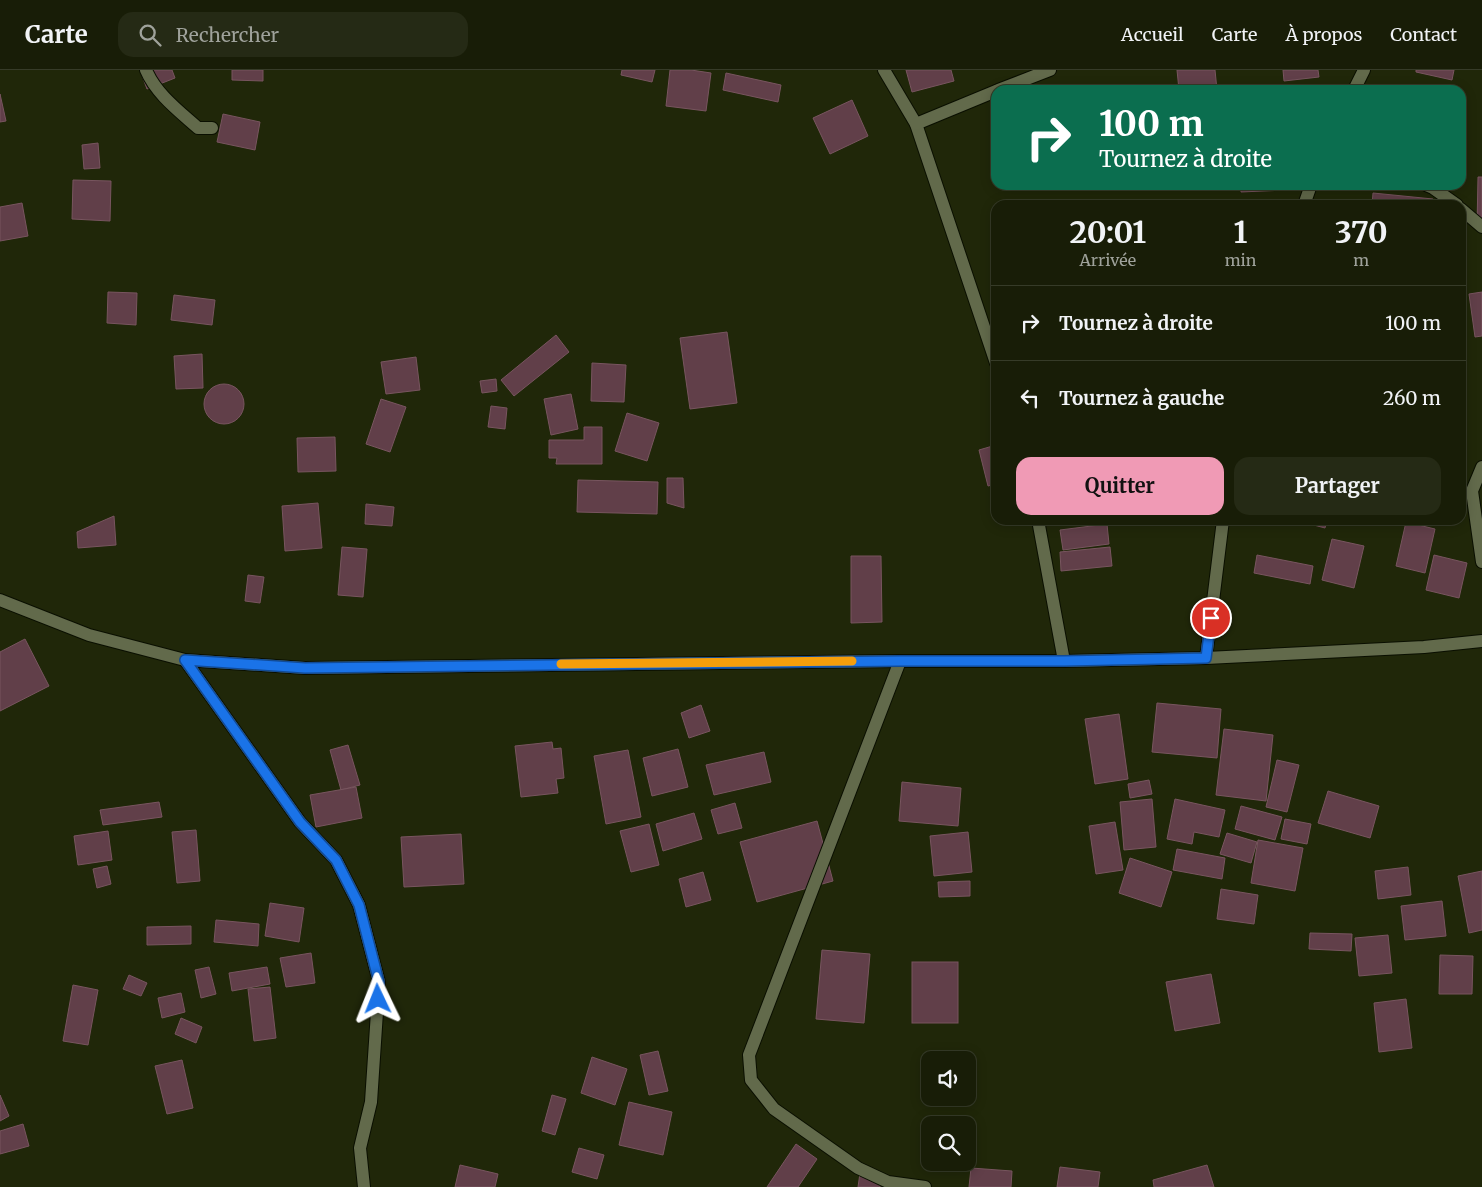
<!DOCTYPE html>
<html lang="fr">
<head>
<meta charset="utf-8">
<style>
	:root { --surface:#181d07; --page:#252a15; --text:#f1f3f6; --muted:#9fa29b; --line:#363b28; --accent:#f09ab5 }
	body { margin:0; font-family:Merriweather,serif; background:var(--page); color:var(--text); height:100vh; display:flex; flex-direction:column; font-size:19px; white-space:nowrap }
	* { box-sizing:border-box; margin:0 }
	p { font-size:16px; color:var(--muted) }
	.icon { flex:none; width:28px; height:28px; fill:none; stroke:currentColor; stroke-width:2; stroke-linecap:round; stroke-linejoin:round }
	.map { position:relative; flex:1; overflow:hidden }
	.sheet { position:absolute; left:991px; top:130px; width:475px; height:325px; display:flex; flex-direction:column; background:var(--surface); border-radius:15px; box-shadow:0 2px 12px #0003,0 0 0 1px var(--line) }
	.sheet>* { flex:none }
	.hud { position:absolute; left:991px; top:15px; width:475px; height:105px; border-radius:15px; box-shadow:0 2px 12px #0003,0 0 0 1px var(--line); background:#0b6e4f; color:#fff; overflow:hidden }
	.buttons { position:absolute; left:921px; top:981px; display:grid; gap:10px }
	.buttons a { display:grid; place-items:center; width:55px; height:55px; border-radius:10px; background:var(--surface); box-shadow:0 2px 12px #0003,0 0 0 1px var(--line); font-size:25px }
	.pin { position:absolute; display:grid; place-items:center; width:42px; height:42px; color:#fff; margin:-21px; border:2px solid #fff; border-radius:50%; box-shadow:0 1px 5px #0007 }
	.me { position:absolute; width:55px; margin:-28px; rotate:358deg; stroke-linejoin:round; filter:drop-shadow(0 0 4px #0008) }
	.turn { display:flex; align-items:center; gap:18px; height:105px; padding:0 25px; font-size:22px }
	.turn .icon { width:65px; height:65px; stroke-width:2.5 }
	.turn b { display:block; font-size:35px; line-height:42px }
	.eta { display:flex; justify-content:space-evenly; align-items:center; height:85px; text-align:center }
	.eta b { font-size:30px; font-weight:700; line-height:35px }
	.action { display:flex; gap:10px; margin-top:auto; padding:10px 25px }
	.action a { flex:1; height:58px; border-radius:15px; background:var(--accent); color:#111; font-size:20px; font-weight:700; line-height:58px; text-align:center }
	.action a+a { background:var(--page); color:var(--text) }
	ul { padding:0; list-style:none }
	li { display:flex; align-items:center; gap:15px; height:75px; padding:0 25px; border-top:1px solid var(--line) }
	li div { flex:1 }
	li b { display:block; font-size:19px }
	li em { font-style:normal }
	header { display:flex; align-items:center; gap:30px; box-sizing:border-box; height:70px; padding:0 25px; background:var(--surface); border-bottom:1px solid var(--line) }
	header strong { font-size:24px }
	nav { display:flex; gap:28px; margin-inline-start:auto; font-size:18px }
	.search { width:350px; height:45px; background:var(--page); display:flex; align-items:center; gap:12px; box-sizing:border-box; padding:0 18px; border-radius:15px; color:var(--muted); font-size:19px }
	.map>svg:first-child { display:block }
	.building { fill:#613f49; stroke:#78555f }
	.lines { fill:none; stroke-linecap:round; stroke-linejoin:round }
	.minor-casing { stroke:#0a0f00; stroke-width:14 }
	.minor { stroke:#626a4b; stroke-width:12 }
	.route-casing { stroke:#114b97; stroke-width:12 }
	.route { stroke:#1a73e8; stroke-width:9 }
	.slow { stroke:#f59e0b; stroke-width:9 }
</style>
</head>
<body>
<header>
<strong>Carte</strong>
<div class="search"><svg class="icon" aria-label="search" viewBox="0 0 24 24"><circle cx="10" cy="10" r="6"/><path d="M15 15l6 6"/></svg>Rechercher</div>
<nav><a>Accueil</a><a>Carte</a><a>À propos</a><a>Contact</a></nav>
</header>
<div class="map">
<svg width="1482" height="1117" viewBox="0 0 1482 1117">
	<rect width="100%" height="100%" fill="#202709"/>
	<!-- building -->
	<g class="building">
		<path d="M140 0H172L175 8 147 19Z"/>
		<path d="M232 0H263V11L232 10Z"/>
		<path d="M622 0H655L652 12 621 5Z"/>
		<path d="M670 0H691L711 3 706 41 666 36Z"/>
		<path d="M906 0H951L954 11 912 22Z"/>
		<path d="M1177 0H1215L1217 20H1179Z"/>
		<path d="M1283 0H1318L1319 7 1284 11Z"/>
		<path d="M1416 0H1454L1452 10 1416 2Z"/>
		<path d="M726 3 781 15 778 32 723 20Z"/>
		<path d="M0 24 6 51 0 52Z"/>
		<path d="M852 30 868 66 830 84 813 48Z"/>
		<path d="M223 44 260 52 255 80 217 72Z"/>
		<path d="M98 73 100 98 84 99 82 75Z"/>
		<path d="M1478 107H1482V158L1477 157Z"/>
		<path d="M73 110 111 111 110 151 72 149Z"/>
		<path d="M1241 115H1286V120L1241 122Z"/>
		<path d="M1373 123 1433 129V135H1372Z"/>
		<path d="M1250 132V135H1214V133Z"/>
		<path d="M22 133 28 166 0 171V137Z"/>
		<path d="M108 222 137 223 136 255 107 253Z"/>
		<path d="M1482 222V266L1475 267 1469 224Z"/>
		<path d="M174 225 215 230 212 255 171 250Z"/>
		<path d="M727 262 737 333 690 339 680 268Z"/>
		<path d="M556 265 569 282 514 326 501 310Z"/>
		<path d="M202 284 203 318 176 319 174 286Z"/>
		<path d="M416 287 420 320 386 324 381 292Z"/>
		<path d="M592 293 626 295 624 332 591 331Z"/>
		<path d="M496 309 497 321 482 323 480 311Z"/>
		<circle cx="224" cy="334" r="20"/>
		<path d="M571 324 578 359 551 365 544 329Z"/>
		<path d="M381 329 406 337 390 382 366 374Z"/>
		<path d="M491 336 507 338 505 359 488 357Z"/>
		<path d="M627 343 659 353 647 391 615 381Z"/>
		<path d="M584 357H602V394H556L557 388H549V370H584Z"/>
		<path d="M335 367 336 401 298 402 297 368Z"/>
		<path d="M996 375V414L988 416 979 380Z"/>
		<path d="M667 408H683L684 438 667 433Z"/>
		<path d="M578 410 658 412 657 444 577 442Z"/>
		<path d="M318 433 322 478 285 481 282 436Z"/>
		<path d="M366 434 394 437 392 456 365 454Z"/>
		<path d="M114 446 116 475 78 478 77 462Z"/>
		<path d="M1295 450H1327L1325 458Z"/>
		<path d="M1406 452 1435 459 1425 503 1396 496Z"/>
		<path d="M1107 454 1109 474 1063 480 1060 460Z"/>
		<path d="M1332 469 1364 476 1354 518 1322 510Z"/>
		<path d="M342 477 367 479 363 527 338 525Z"/>
		<path d="M1110 477 1112 496 1061 501 1060 482Z"/>
		<path d="M1257 485 1313 496 1310 514 1254 503Z"/>
		<path d="M1434 485 1467 493 1459 528 1426 520Z"/>
		<path d="M851 486H881L882 552 851 553Z"/>
		<path d="M248 505 264 507 260 533 245 531Z"/>
		<path d="M25 569 49 616 0 641V582Z"/>
		<path d="M1157 633 1221 639 1217 688 1152 682Z"/>
		<path d="M701 635 710 661 689 668 681 643Z"/>
		<path d="M1119 644 1128 709 1095 714 1085 649Z"/>
		<path d="M1224 659 1273 665 1266 731 1216 725Z"/>
		<path d="M552 672 553 679 561 678 564 708 556 709 558 723 521 727 515 676Z"/>
		<path d="M348 675 360 715 341 720 330 680Z"/>
		<path d="M678 679 688 717 652 726 643 688Z"/>
		<path d="M628 680 641 747 606 754 594 686Z"/>
		<path d="M764 682 771 712 714 725 706 695Z"/>
		<path d="M1277 690 1299 695 1287 742 1266 737Z"/>
		<path d="M1149 710 1152 724 1130 728 1128 714Z"/>
		<path d="M902 712 961 718 958 756 899 751Z"/>
		<path d="M356 717 362 748 316 757 310 725Z"/>
		<path d="M1328 721 1379 736 1370 768 1318 753Z"/>
		<path d="M1152 729 1156 777 1124 780 1120 732Z"/>
		<path d="M1175 729 1225 740 1219 767 1194 762 1192 774 1167 769Z"/>
		<path d="M159 732 162 747 103 755 100 740Z"/>
		<path d="M735 733 742 758 718 764 711 740Z"/>
		<path d="M1241 736 1282 747 1275 770 1235 759Z"/>
		<path d="M694 743 702 769 663 781 656 754Z"/>
		<path d="M1285 749 1311 754 1307 774 1281 769Z"/>
		<path d="M817 751 833 811 757 832 740 772Z"/>
		<path d="M1115 752 1123 800 1096 804 1089 756Z"/>
		<path d="M649 754 659 795 631 802 620 761Z"/>
		<path d="M196 760 200 811 177 813 172 762Z"/>
		<path d="M108 761 112 790 78 795 74 766Z"/>
		<path d="M968 762 972 802 934 806 930 766Z"/>
		<path d="M1227 763 1257 772 1251 793 1220 784Z"/>
		<path d="M461 764 464 814 404 817 401 767Z"/>
		<path d="M1258 770 1303 778 1295 821 1251 813Z"/>
		<path d="M1177 779 1225 788 1222 809 1173 800Z"/>
		<path d="M1130 788 1172 802 1161 837 1119 823Z"/>
		<path d="M107 796 111 814 97 818 93 799Z"/>
		<path d="M1408 797 1411 825 1378 829 1375 801Z"/>
		<path d="M1482 801V860L1469 863 1458 806Z"/>
		<path d="M703 802 711 830 686 837 679 809Z"/>
		<path d="M970 811V826L939 827 938 812Z"/>
		<path d="M1221 819 1258 825 1254 854 1217 849Z"/>
		<path d="M1442 831 1446 866 1405 870 1401 836Z"/>
		<path d="M270 833 304 838 299 872 265 866Z"/>
		<path d="M216 850 259 854 258 876 214 872Z"/>
		<path d="M191 856V874L147 875V857Z"/>
		<path d="M1310 863 1352 864 1351 881 1309 879Z"/>
		<path d="M1388 865 1392 903 1359 906 1355 868Z"/>
		<path d="M822 880 870 884 864 953 816 949Z"/>
		<path d="M311 883 315 913 286 917 280 888Z"/>
		<path d="M1440 885 1473 886 1472 924H1439Z"/>
		<rect x="912" y="892" width="46" height="61"/>
		<path d="M209 897 216 924 201 928 195 900Z"/>
		<path d="M267 897 270 914 232 921 229 903Z"/>
		<path d="M1211 904 1220 953 1175 961 1166 912Z"/>
		<path d="M129 905 147 913 141 926 123 919Z"/>
		<path d="M73 915 98 920 88 975 63 971Z"/>
		<path d="M270 917 276 968 254 971 248 919Z"/>
		<path d="M181 923 185 942 162 948 158 928Z"/>
		<path d="M1406 929 1412 978 1379 982 1374 933Z"/>
		<path d="M181 948 202 957 196 973 175 964Z"/>
		<path d="M658 981 668 1021 649 1025 640 985Z"/>
		<path d="M592 987 627 999 615 1035 581 1023Z"/>
		<path d="M182 990 193 1038 167 1044 155 996Z"/>
		<path d="M0 1025 9 1046 0 1051Z"/>
		<path d="M552 1025 566 1029 555 1065 542 1061Z"/>
		<path d="M629 1032 672 1042 663 1085 619 1075Z"/>
		<path d="M23 1054 29 1076 0 1084V1061Z"/>
		<path d="M796 1074 817 1089 798 1117H767Z"/>
		<path d="M579 1078 604 1085 597 1109 572 1102Z"/>
		<path d="M460 1095 498 1104 495 1117H455Z"/>
		<path d="M1207 1095 1214 1117H1154L1153 1110Z"/>
		<path d="M1060 1097 1100 1102 1098 1117H1057Z"/>
		<path d="M971 1098 1012 1101 1011 1117H969Z"/>
		<path d="M860 1103 881 1106 880 1117H858Z"/>
	</g>
	<g class="lines">
		<defs>
			<g id="minor">
				<path d="M146 0C156 24 179 41 198 58H212"/>
				<path d="M884 0 916 54 996 293"/>
				<path d="M998 20 1050 0"/>
				<path d="M1354 20 1364 0"/>
				<path d="M916 54 996 21"/>
				<path d="M1426 115 1433 118 1457 135"/>
				<path d="M1304 135 1311 115"/>
				<path d="M1461 139 1482 157"/>
				<path d="M1482 397 1472 421 1482 492"/>
				<path d="M1038 450 1064 591"/>
				<path d="M0 530 89 565 185 590 305 598 900 591H1064L1206 588 1424 577 1482 571"/>
				<path d="M1206 588 1223 450"/>
				<path d="M185 590 300 752 336 790 359 835 379 912 371 1032 360 1078 364 1117"/>
				<path d="M900 591 749 985 751 1010 774 1039 858 1098 888 1112 925 1117"/>
			</g>
		</defs>
		<!-- minor casing -->
		<use href="#minor" class="minor-casing"/>
		<!-- minor -->
		<use href="#minor" class="minor"/>
	</g>
	<g class="lines">
		<defs>
			<path id="route" d="M378 929 379 912 359 835 336 790 300 752 185 590 305 598 900 591H1064L1206 588 1211 548"/>
		</defs>
		<!-- route casing -->
		<use href="#route" class="route-casing"/>
		<!-- route -->
		<use href="#route" class="route"/>
		<!-- slow -->
		<path class="slow" d="M561 594 852 591"/>
	</g>
</svg>
<div class="buttons">
<a><svg class="icon" aria-label="sound" viewBox="0 0 24 24"><path d="M4 9h4l5-4v14l-5-4H4zM17 9q2 3 0 6"/></svg></a>
<a><svg class="icon" aria-label="search" viewBox="0 0 24 24"><circle cx="10" cy="10" r="6"/><path d="M15 15l6 6"/></svg></a>
</div>
<div class="pin" style="left:1211px;top:548px;background:#d93025"><svg class="icon" aria-label="arrive" viewBox="0 0 24 24"><path d="M6 21V4h12l-3 4 3 4H6"/></svg></div>
<svg class="me" style="left:378px;top:929px" viewBox="-20 -20 40 40"><path d="M0-17L14 15 0 8-14 15z" fill="#1a73e8" stroke="#fff" stroke-width="4"/></svg>
<div class="hud">
<div class="turn"><svg class="icon" aria-label="right" viewBox="0 0 24 24"><path d="M7 20v-9h11M14 6l5 5-5 5"/></svg><div><b>100 m</b>Tournez à droite</div></div>
</div>
<section class="sheet">
<div class="eta">
<div><b>20:01</b><p>Arrivée</p></div>
<div><b>1</b><p>min</p></div>
<div><b>370</b><p>m</p></div>
</div>
<ul>
<li><svg class="icon" aria-label="right" viewBox="0 0 24 24"><path d="M7 20v-9h11M14 6l5 5-5 5"/></svg><div><b>Tournez à droite</b></div><em>100 m</em></li>
<li><svg class="icon" aria-label="left" viewBox="0 0 24 24"><path d="M17 20v-9H6M10 6l-5 5 5 5"/></svg><div><b>Tournez à gauche</b></div><em>260 m</em></li>
</ul>
<div class="action"><a>Quitter</a><a>Partager</a></div>
</section>
</div>
</body>
</html>
